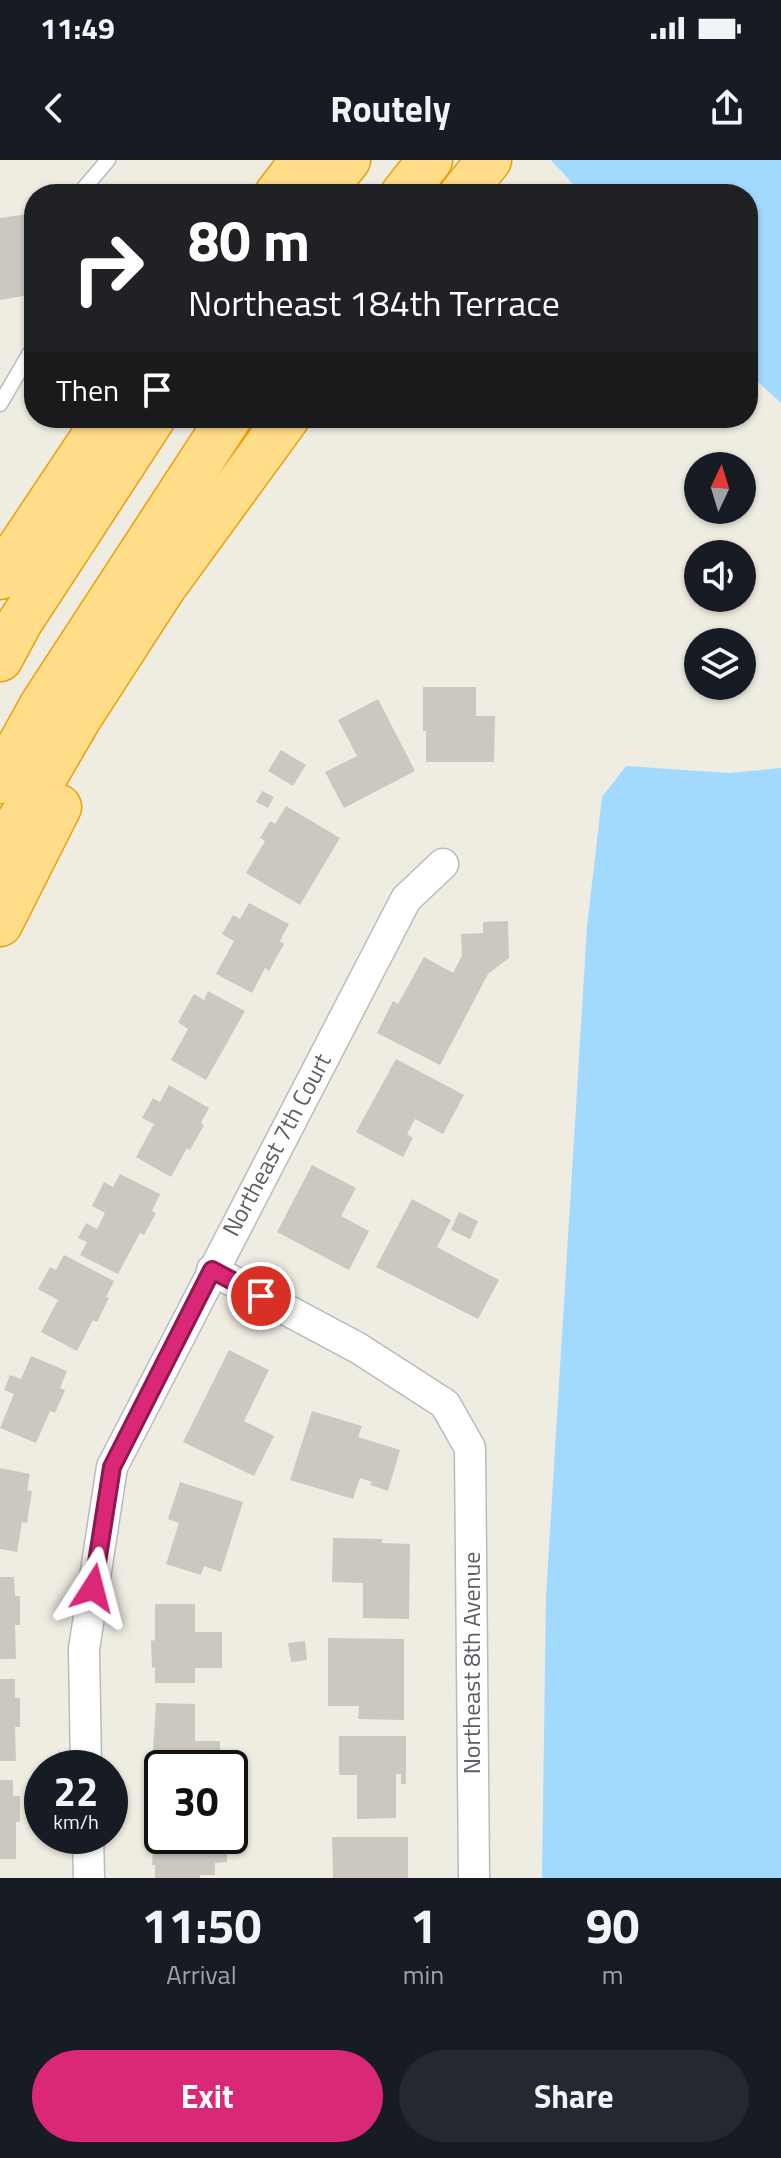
<!DOCTYPE html>
<html lang="en">
<head>
<meta charset="utf-8">
<style>
	:root { --surface:#171b24; --page:#242831; --text:#f1f3f6; --muted:#9ea1a6; --accent:#db2777 }
	body { margin:0; font-family:"Titillium Web",sans-serif; background:var(--page); color:var(--text); height:100vh; display:flex; flex-direction:column; font-size:30px; white-space:nowrap }
	* { box-sizing:border-box; margin:0 }
	p { font-size:26px; color:var(--muted) }
	.icon { flex:none; width:44px; height:44px; fill:none; stroke:currentColor; stroke-width:2; stroke-linecap:round; stroke-linejoin:round }
	.map { position:relative; height:1718px; overflow:hidden }
	.details { display:flex; flex-direction:column; background:var(--surface); flex:1 }
	.details>* { flex:none }
	.guide { position:absolute; left:24px; top:24px; width:734px; height:244px; border-radius:32px; box-shadow:0 2px 6px #0004; background:#202124; color:#fff; overflow:hidden }
	.needle { width:52px; rotate:4deg }
	.controls { position:absolute; left:684px; top:292px; display:grid; gap:16px }
	.controls a { display:grid; place-items:center; width:72px; height:72px; border-radius:50%; background:var(--surface); box-shadow:0 2px 6px #0004; font-size:40px }
	.speed { position:absolute; left:24px; top:1590px; display:flex; gap:16px; font-size:40px; font-weight:700; text-align:center }
	.speed>* { display:grid; place-content:center; width:104px; height:104px; border-radius:50%; background:var(--surface); box-shadow:0 2px 6px #0004; line-height:1 }
	.speed small { font-size:20px; font-weight:400 }
	.speed .limit { border:4px solid #111; border-radius:12px; background:#fff; color:#111 }
	.pin { position:absolute; display:grid; place-items:center; width:68px; height:68px; color:#fff; margin:-34px; border:4px solid #fff; border-radius:50%; box-shadow:0 2px 8px #0007 }
	.me { position:absolute; width:88px; margin:-44px; rotate:9deg; stroke-linejoin:round; filter:drop-shadow(0 0 6px #0008) }
	.turn { display:flex; align-items:center; gap:28px; height:168px; padding:0 32px; font-size:36px }
	.turn .icon { width:104px; height:104px; stroke-width:2.5 }
	.turn b { display:block; font-size:56px; line-height:68px }
	.then { display:flex; align-items:center; height:76px; padding:0 32px; background:#0003; gap:16px; font-size:30px }
	.eta { display:flex; justify-content:space-evenly; align-items:center; height:136px; text-align:center }
	.eta b { font-size:48px; font-weight:700; line-height:56px }
	.primary-button { display:flex; gap:16px; margin-top:auto; padding:16px 32px }
	.primary-button a { flex:1; height:92px; border-radius:48px; background:var(--accent); color:#fff; font-size:32px; font-weight:700; line-height:92px; text-align:center }
	.primary-button a+a { background:var(--page); color:var(--text) }
	.status { display:flex; justify-content:space-between; align-items:center; height:56px; padding:0 40px; background:var(--surface); direction:ltr }
	.status svg { height:22px; fill:currentColor }
	header { display:flex; justify-content:space-between; align-items:center; height:104px; padding:0 32px; background:var(--surface); font-size:36px; font-weight:700 }
	.map>svg:first-child { display:block }
	.water { fill:#a2daff }
	.building { fill:#ccc8c1 }
	.lines { fill:none; stroke-linecap:round; stroke-linejoin:round }
	.lane-casing { stroke:#b7bbc0; stroke-width:17 }
	.street-casing { stroke:#b7bbc0; stroke-width:33 }
	.highway-casing { stroke:#f19d00; stroke-width:47 }
	.lane { stroke:#fff; stroke-width:14 }
	.street { stroke:#fff; stroke-width:30 }
	.highway { stroke:#ffdd89; stroke-width:44 }
	.route-casing { stroke:#8e194d; stroke-width:20 }
	.route { stroke:#db2777; stroke-width:14 }
	.labels { text-anchor:middle; stroke-width:6; stroke-linejoin:round; paint-order:stroke }
	.street-label { font-size:24px; fill:#5a5f64; stroke:#fff }
</style>
</head>
<body>
<div class="status"><b>11:49</b><svg viewBox="0 0 49 12"><path d="M0 12V9h3v3zM5 12V6h3v6zM10 12V3h3v9zM15 12V0h3v12zM26 1h20v11H26zM47 4h2v5h-2z"/></svg></div>
<header><svg class="icon" aria-label="back" viewBox="0 0 24 24"><path d="M15 5l-7 7 7 7"/></svg>Routely<svg class="icon" aria-label="share" viewBox="0 0 24 24"><path d="M12 15V3M7 8l5-5 5 5M5 13v7h14v-7"/></svg></header>
<div class="map">
<svg width="781" height="1718" viewBox="0 0 781 1718">
	<rect width="100%" height="100%" fill="#efece2"/>
	<!-- water -->
	<g class="water">
		<path d="M551 0H781V243L748 213V34H582Z"/>
		<path d="M626 606 729 613 781 608V1718H543L542 1715 546 1436 587 767 602 637Z"/>
	</g>
	<!-- building -->
	<g class="building">
		<path d="M34 53V134L0 140V58Z"/>
		<path d="M423 527H476V556H495L494 602H426V571H423Z"/>
		<path d="M378 539 415 611 344 648 325 612 357 596 338 560Z"/>
		<path d="M281 590 306 605 293 626 268 611Z"/>
		<path d="M262 631 274 637 268 648 256 642Z"/>
		<path d="M286 646 340 678 300 745 246 713 265 681 260 678 270 661 275 664Z"/>
		<path d="M249 743 289 764 280 781 284 784 269 811 265 808 252 833 216 814 234 781 222 774 233 755 240 759Z"/>
		<path d="M508 761 509 798 488 814 440 905 377 873 393 841 398 844 424 797 453 813 462 796 461 774 483 773V762Z"/>
		<path d="M208 831 245 851 206 920 171 900 188 869 178 862 194 834 204 840Z"/>
		<path d="M396 899 464 935 443 974 415 959 407 974 413 978 403 997 356 972Z"/>
		<path d="M169 925 209 948 201 963 204 965 190 990 187 988 171 1017 136 997 154 964 142 958 153 938 160 942Z"/>
		<path d="M312 1005 356 1028 341 1056 369 1071 349 1110 277 1072Z"/>
		<path d="M120 1014 160 1034 152 1051 156 1053 144 1075 140 1073 118 1114 80 1095 87 1082 78 1078 86 1063 97 1069 105 1053 92 1046 104 1022 113 1027Z"/>
		<path d="M412 1039 451 1060 437 1087 499 1120 478 1159 376 1107Z"/>
		<path d="M459 1052 478 1061 470 1079 451 1070Z"/>
		<path d="M64 1095 114 1121 106 1137 109 1138 97 1162 93 1160 77 1191 41 1172 58 1140 38 1129 50 1107 56 1110Z"/>
		<path d="M229 1190 269 1210 244 1261 274 1276 254 1316 183 1282Z"/>
		<path d="M31 1196 67 1211 60 1228 65 1230 55 1253 50 1251 36 1283 0 1268 14 1234 4 1230 10 1215 21 1219Z"/>
		<path d="M312 1251 362 1266 358 1277 400 1290 388 1331 370 1325 372 1322 360 1318 353 1339 290 1320Z"/>
		<path d="M0 1308 30 1314 27 1330 32 1331 27 1363 22 1362 17 1392 0 1389Z"/>
		<path d="M180 1322 243 1342 221 1412 204 1406 201 1415 166 1404 179 1363 168 1359Z"/>
		<path d="M333 1378 382 1379V1383L410 1384 409 1459 363 1458V1423L332 1422Z"/>
		<path d="M0 1417H14L15 1436H20V1465H15L16 1499H0Z"/>
		<path d="M155 1444H195V1472H222V1508H195V1523H155V1507L152 1508 151 1481 155 1480Z"/>
		<path d="M328 1478 404 1479V1560L358 1559 359 1546H328Z"/>
		<path d="M305 1481 307 1500 291 1502 288 1483Z"/>
		<path d="M0 1519H15V1538H20V1567H15L16 1601H0Z"/>
		<path d="M156 1543 195 1544V1581H220V1608H162V1621H155V1605L152 1606Z"/>
		<path d="M339 1576H406V1624H401V1614H396V1658L357 1659V1615H339Z"/>
		<path d="M0 1620H13V1636H20V1662H16V1699H0Z"/>
		<path d="M156 1643H162V1676H195V1680L227 1681V1702L215 1703V1715H200V1718H155V1705H152Z"/>
		<path d="M332 1677H408V1718H333Z"/>
	</g>
	<g class="lines">
		<defs>
			<g id="lane">
				<path d="M79 34 108 0"/>
				<path d="M0 244 34 186"/>
			</g>
			<g id="street">
				<path d="M212 1110 358 1188 445 1244 470 1288 474 1718"/>
				<path d="M86 1608 84 1489 112 1307 406 739 443 704"/>
				<path d="M88 1676 89 1718"/>
			</g>
			<g id="highway">
				<path d="M277 34 303 0"/>
				<path d="M320 34 348 0"/>
				<path d="M403 34 430 0"/>
				<path d="M462 34 489 0"/>
				<path d="M0 417 106 258"/>
				<path d="M0 499 20 462 153 258"/>
				<path d="M0 621 42 545 229 258"/>
				<path d="M0 694 79 558 163 428 287 258"/>
				<path d="M0 764 59 647"/>
			</g>
		</defs>
		<!-- lane casing -->
		<use href="#lane" class="lane-casing"/>
		<!-- street casing -->
		<use href="#street" class="street-casing"/>
		<!-- highway casing -->
		<use href="#highway" class="highway-casing"/>
		<!-- lane -->
		<use href="#lane" class="lane"/>
		<!-- street -->
		<use href="#street" class="street"/>
		<!-- highway -->
		<use href="#highway" class="highway"/>
	</g>
	<g class="lines">
		<defs>
			<path id="route" d="M93 1428 112 1307 212 1110 261 1136"/>
		</defs>
		<!-- route casing -->
		<use href="#route" class="route-casing"/>
		<!-- route -->
		<use href="#route" class="route"/>
	</g>
	<g class="labels">
		<!-- street labels -->
		<g class="street-label">
			<text transform="translate(277 985) rotate(-62)" y="8">Northeast 7th Court</text>
			<text transform="translate(472 1503) rotate(-90)" y="8">Northeast 8th Avenue</text>
		</g>
	</g>
</svg>
<div class="controls">
<a><svg class="needle" viewBox="-14 -14 28 28"><path d="M0-13l5 13h-10z" fill="#e53935"/><path d="M0 13l5-13h-10z" fill="#9ea1a6"/></svg></a>
<a><svg class="icon" aria-label="sound" viewBox="0 0 24 24"><path d="M4 9h4l5-4v14l-5-4H4zM17 9q2 3 0 6"/></svg></a>
<a><svg class="icon" aria-label="layers" viewBox="0 0 24 24"><path d="M12 4l9 5-9 5-9-5zM3 14l9 5 9-5"/></svg></a>
</div>
<div class="speed"><div>22<small>km/h</small></div><div class="limit">30</div></div>
<div class="pin" style="left:261px;top:1136px;background:#d93025"><svg class="icon" aria-label="arrive" viewBox="0 0 24 24"><path d="M6 21V4h12l-3 4 3 4H6"/></svg></div>
<svg class="me" style="left:93px;top:1428px" viewBox="-20 -20 40 40"><path d="M0-17L14 15 0 8-14 15z" fill="#db2777" stroke="#fff" stroke-width="4"/></svg>
<div class="guide">
<div class="turn"><svg class="icon" aria-label="right" viewBox="0 0 24 24"><path d="M7 20v-9h11M14 6l5 5-5 5"/></svg><div><b>80 m</b>Northeast 184th Terrace</div></div>
<div class="then">Then<svg class="icon" aria-label="arrive" viewBox="0 0 24 24"><path d="M6 21V4h12l-3 4 3 4H6"/></svg></div>
</div>
</div>
<section class="details">
<div class="eta">
<div><b>11:50</b><p>Arrival</p></div>
<div><b>1</b><p>min</p></div>
<div><b>90</b><p>m</p></div>
</div>
<div class="primary-button"><a>Exit</a><a>Share</a></div>
</section>
</body>
</html>
